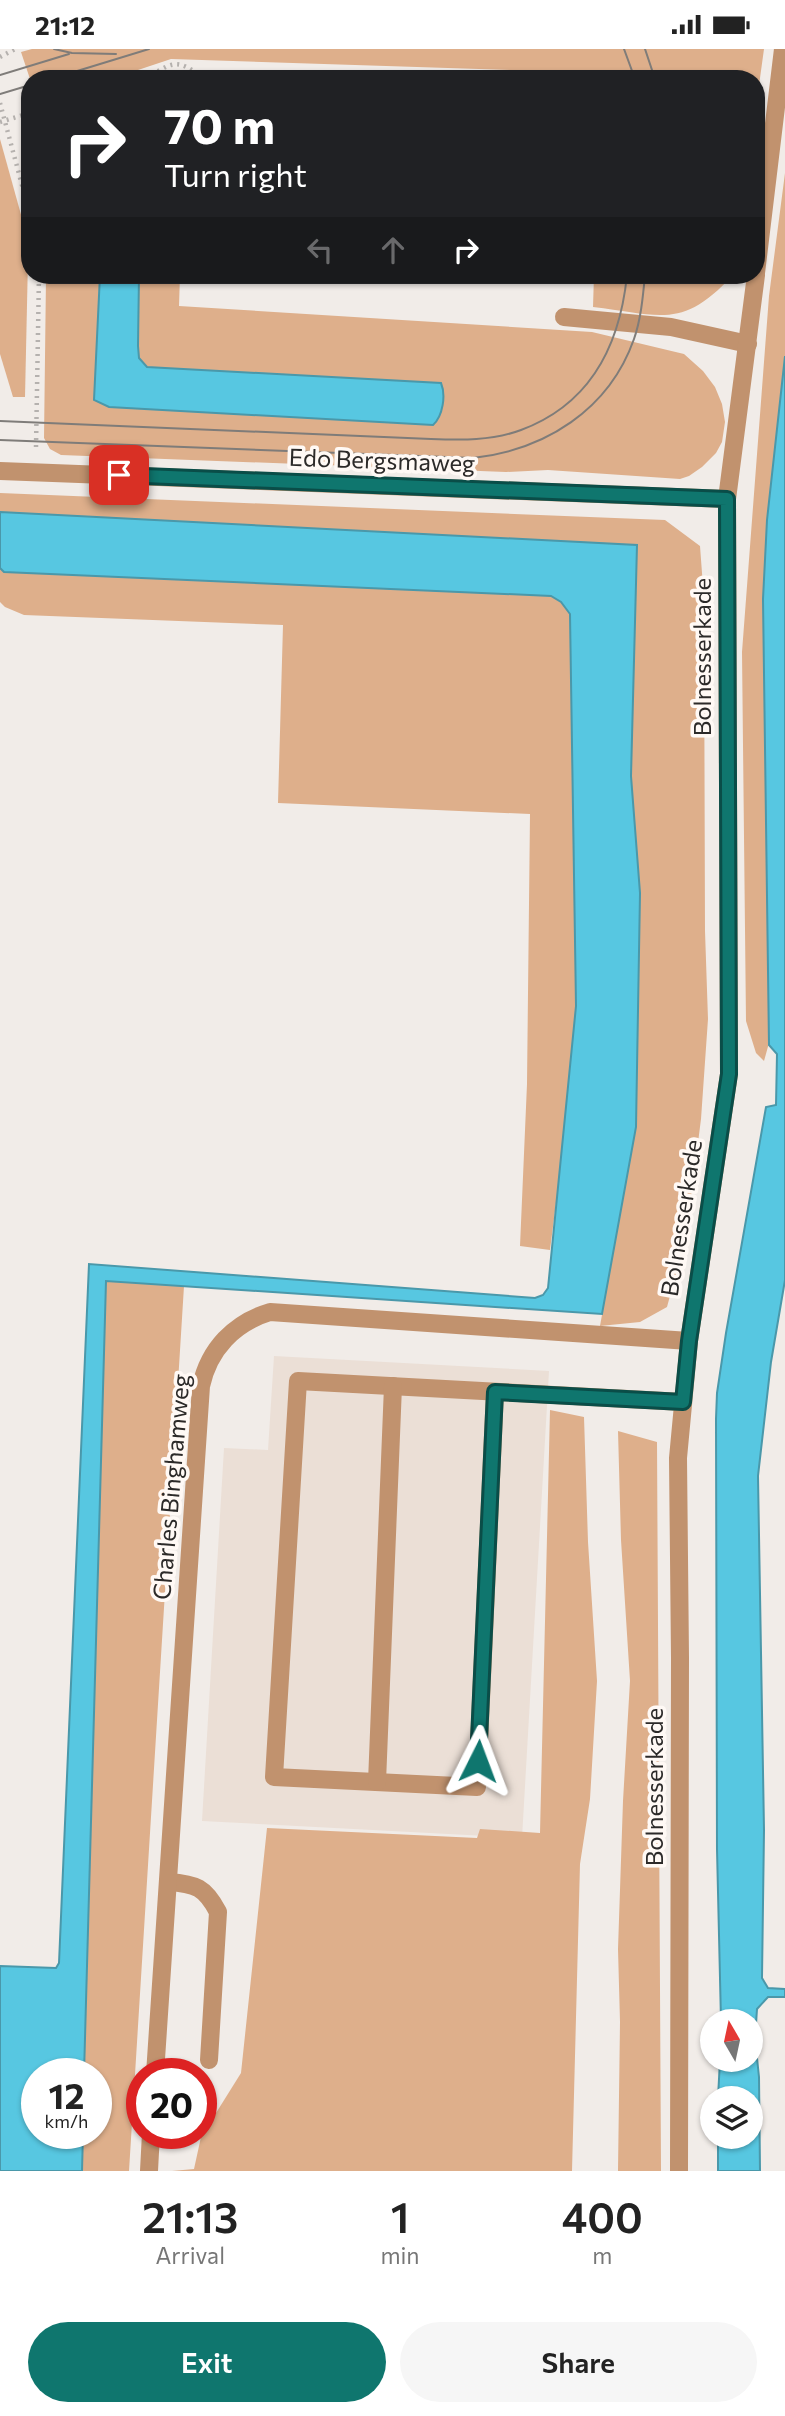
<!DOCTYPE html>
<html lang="en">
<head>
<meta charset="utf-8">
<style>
	:root { --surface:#fff; --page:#f6f6f6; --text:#222; --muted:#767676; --accent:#0f766e }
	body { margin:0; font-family:Commissioner,sans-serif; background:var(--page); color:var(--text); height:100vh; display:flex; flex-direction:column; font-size:26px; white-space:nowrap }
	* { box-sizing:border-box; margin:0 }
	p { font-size:23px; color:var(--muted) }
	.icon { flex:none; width:38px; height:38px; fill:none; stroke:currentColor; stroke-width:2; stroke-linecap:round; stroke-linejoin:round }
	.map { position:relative; height:2122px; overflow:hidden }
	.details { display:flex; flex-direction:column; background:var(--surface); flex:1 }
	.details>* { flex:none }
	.banner { position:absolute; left:21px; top:21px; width:744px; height:214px; border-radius:28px; box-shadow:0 2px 5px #0004; background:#202124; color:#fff; overflow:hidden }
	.needle { width:46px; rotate:351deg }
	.controls { position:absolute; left:700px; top:1960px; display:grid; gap:14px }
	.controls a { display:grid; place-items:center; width:63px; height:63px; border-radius:50%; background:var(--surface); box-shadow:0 2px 5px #0004; font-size:35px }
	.speed { position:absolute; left:21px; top:2009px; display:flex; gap:14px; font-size:35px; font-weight:700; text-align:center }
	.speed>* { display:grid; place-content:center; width:91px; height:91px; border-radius:50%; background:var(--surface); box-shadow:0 2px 5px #0004; line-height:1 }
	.speed small { font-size:18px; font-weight:400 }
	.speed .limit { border:10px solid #d22; background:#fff; color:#111 }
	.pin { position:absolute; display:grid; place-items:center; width:60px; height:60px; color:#fff; margin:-30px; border-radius:14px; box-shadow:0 4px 10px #0006 }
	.me { position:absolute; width:77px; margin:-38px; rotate:3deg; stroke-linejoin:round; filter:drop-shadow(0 0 5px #0008) }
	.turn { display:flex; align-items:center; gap:24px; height:147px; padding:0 28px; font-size:32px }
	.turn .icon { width:91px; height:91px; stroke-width:2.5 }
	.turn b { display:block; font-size:49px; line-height:60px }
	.lanes { display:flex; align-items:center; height:66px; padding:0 28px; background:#0003; justify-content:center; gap:35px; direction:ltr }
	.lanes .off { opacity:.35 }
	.eta { display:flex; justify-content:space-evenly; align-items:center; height:119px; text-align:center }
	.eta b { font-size:42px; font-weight:600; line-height:49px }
	.action { display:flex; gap:14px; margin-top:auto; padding:14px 28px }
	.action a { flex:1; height:80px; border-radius:42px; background:var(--accent); color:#fff; font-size:28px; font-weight:600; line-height:80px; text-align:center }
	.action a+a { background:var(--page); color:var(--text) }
	.status { display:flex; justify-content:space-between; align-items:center; height:49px; padding:0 35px; background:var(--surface); direction:ltr }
	.status svg { height:19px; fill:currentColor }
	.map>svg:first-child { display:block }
	.built { fill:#ebdfd6 }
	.green { fill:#deaf8b }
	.water { fill:#57c7e1; stroke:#4a98aa; stroke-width:2 }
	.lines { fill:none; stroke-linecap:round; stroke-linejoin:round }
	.path { stroke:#b5b1ae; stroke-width:4.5; stroke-dasharray:2 5; stroke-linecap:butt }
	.minor { stroke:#c1926e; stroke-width:18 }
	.tram { stroke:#7f7c79; stroke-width:2 }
	.route-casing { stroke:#0a4d48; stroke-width:18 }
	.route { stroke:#0f766e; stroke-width:12 }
	.labels { text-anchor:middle; stroke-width:7; stroke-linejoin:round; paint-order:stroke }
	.street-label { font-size:24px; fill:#2c2a29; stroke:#fff9f5 }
</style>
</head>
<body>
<div class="status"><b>21:12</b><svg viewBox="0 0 49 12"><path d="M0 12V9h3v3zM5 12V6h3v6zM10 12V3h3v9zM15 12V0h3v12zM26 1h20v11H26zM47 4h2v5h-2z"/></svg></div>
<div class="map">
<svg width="785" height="2122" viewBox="0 0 785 2122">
	<rect width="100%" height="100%" fill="#f1ece8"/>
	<!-- built -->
	<path class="built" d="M274 1307 549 1322 522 1789 202 1772 224 1399 268 1401Z"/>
	<!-- green -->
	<g class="green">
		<path d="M32 0H764L756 58V30H600V24L171 10 111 30H30L21 3Z"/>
		<path d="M0 90 25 180 28 210 25 348H13L0 305Z"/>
		<path d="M785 124V307L767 471 763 550 769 994 764 1012 756 1004 746 972 742 603 769 247Z"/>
		<path d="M74 226H100L94 351 164 320 147 318 139 309V226H180L179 257 592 283 684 305 703 322 715 338 722 355 725 373 722 393 716 404 702 418 689 427 680 430 548 421 506 423 61 406 50 400 44 389 46 228 73 229Z"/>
		<path d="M594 226H733C682 281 661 266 593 258Z"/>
		<path d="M0 444 665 471 700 497 704 551 705 882 708 970 701 1070 686 1188 667 1258 640 1273 600 1277 636 1078 640 844 631 727 637 496 0 463Z"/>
		<path d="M0 519 4 523 551 547 561 553 570 564 576 957 566 1076 550 1201 520 1197 527 1035 530 765 278 754 283 576 24 566 5 558 0 553Z"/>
		<path d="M106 1231 184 1237 129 2122H82L83 2084H96V2025H84Z"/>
		<path d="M550 1361 584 1368 588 1493 597 1632 590 1750 580 1815 572 2122H172L194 2120 201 2088 241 2024 267 1779 477 1789 480 1780 540 1784Z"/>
		<path d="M618 1382 657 1393 661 2122H618L620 1973 618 1900 623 1752 630 1632 621 1491Z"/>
	</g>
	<!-- water -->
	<g class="water">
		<path d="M100 226H139L138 297 139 309 147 318 441 334C446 346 443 367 433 376L109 358 94 351Z"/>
		<path d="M785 307V1231L771 1313 758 1427 764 1781 762 1929 768 1939 785 1940V1948H768L757 1960 755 1990 759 2028 760 2122H718V2088H751V2049H718L720 2011H751V1972H721L717 1800 716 1370 717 1344 726 1284 766 1058 776 1056 777 1005 769 996 763 550 767 471Z"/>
		<path d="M0 463 637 496 631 727 640 844 636 1078 602 1265 106 1232 84 2025H37V2084H83L82 2122H0V1917L56 1919 59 1914 89 1215 535 1249 543 1246 548 1239 576 957 570 565 561 553 551 547 4 523 0 519Z"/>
	</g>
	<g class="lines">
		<!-- path -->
		<g class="path">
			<path d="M0 8 15 0"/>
			<path d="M146 30C172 13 177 8 204 30"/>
			<path d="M0 54 30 166"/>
			<path d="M0 73 30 64"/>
			<path d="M36 398 39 226"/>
		</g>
		<!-- minor -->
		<g class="minor">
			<path d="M756 224 783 0"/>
			<path d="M564 268 671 278 748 295"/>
			<path d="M0 422 727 450"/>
			<path d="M495 1343 477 1738 274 1728 298 1332 683 1353"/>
			<path d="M377 1733 393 1337"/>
			<path d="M168 1833C196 1835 205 1838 218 1863L209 2011"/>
			<path d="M155 2025 201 1337C209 1300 234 1274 270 1263L689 1292"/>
			<path d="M149 2122 151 2084"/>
			<path d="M679 2122 680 1608 678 1409 689 1292 729 1025 727 450 756 226"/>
		</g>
		<!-- tram -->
		<g class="tram">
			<path d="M54 0 72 4 116 5"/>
			<path d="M624 0 635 30"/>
			<path d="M645 0 655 30"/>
			<path d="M0 26 69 5"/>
			<path d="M51 30 149 0"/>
			<path d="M0 45 30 36"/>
			<path d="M0 372 431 390C461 391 492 392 521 381 591 355 620 295 627 226"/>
			<path d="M0 391 473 409C545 401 609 361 634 290 641 270 643 247 645 226"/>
		</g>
	</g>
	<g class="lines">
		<defs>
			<path id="route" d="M119 426 727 450 729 1025 689 1292 683 1353 495 1343 478 1712"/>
		</defs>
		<!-- route casing -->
		<use href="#route" class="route-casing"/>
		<!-- route -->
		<use href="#route" class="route"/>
	</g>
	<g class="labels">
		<!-- street labels -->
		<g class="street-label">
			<text transform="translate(382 412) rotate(2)" y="8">Edo Bergsmaweg</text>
			<text transform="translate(703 608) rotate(-90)" y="8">Bolnesserkade</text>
			<text transform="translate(682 1169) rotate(-81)" y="8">Bolnesserkade</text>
			<text transform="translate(172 1438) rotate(-85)" y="8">Charles Binghamweg</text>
			<text transform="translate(655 1738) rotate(-90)" y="8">Bolnesserkade</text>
		</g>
	</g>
</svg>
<div class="controls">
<a><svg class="needle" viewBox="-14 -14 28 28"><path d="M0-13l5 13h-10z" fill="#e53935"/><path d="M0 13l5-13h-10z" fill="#767676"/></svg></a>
<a><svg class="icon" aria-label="layers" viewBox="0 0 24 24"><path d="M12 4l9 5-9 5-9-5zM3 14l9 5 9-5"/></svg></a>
</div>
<div class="speed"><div>12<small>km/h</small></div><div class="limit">20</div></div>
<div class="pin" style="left:119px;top:426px;background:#d93025"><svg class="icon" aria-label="arrive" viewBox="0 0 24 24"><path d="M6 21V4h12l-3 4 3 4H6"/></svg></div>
<svg class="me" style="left:478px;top:1712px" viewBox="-20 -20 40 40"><path d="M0-17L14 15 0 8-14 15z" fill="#0f766e" stroke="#fff" stroke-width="4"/></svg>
<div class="banner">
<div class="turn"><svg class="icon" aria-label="right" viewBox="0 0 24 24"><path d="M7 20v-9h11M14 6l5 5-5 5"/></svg><div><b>70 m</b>Turn right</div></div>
<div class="lanes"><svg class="icon off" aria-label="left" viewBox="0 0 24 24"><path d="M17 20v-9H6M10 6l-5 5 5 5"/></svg><svg class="icon off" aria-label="ahead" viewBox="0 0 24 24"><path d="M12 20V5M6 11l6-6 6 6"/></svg><svg class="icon" aria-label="right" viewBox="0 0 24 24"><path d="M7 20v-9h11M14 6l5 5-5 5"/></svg></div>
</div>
</div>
<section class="details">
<div class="eta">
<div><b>21:13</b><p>Arrival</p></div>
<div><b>1</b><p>min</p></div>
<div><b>400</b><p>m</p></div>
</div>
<div class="action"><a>Exit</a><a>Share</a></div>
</section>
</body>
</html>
